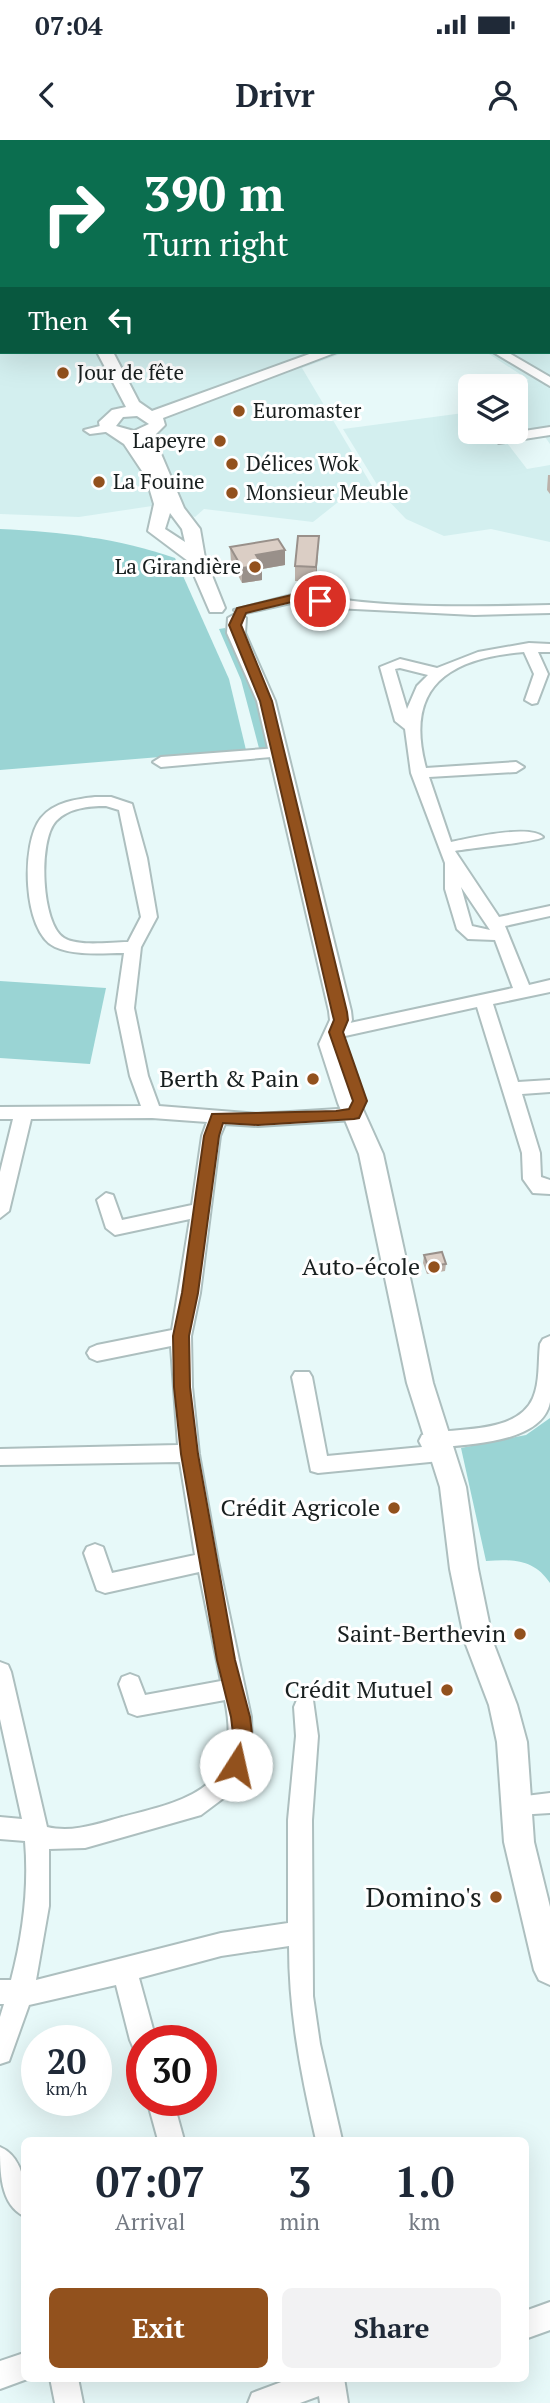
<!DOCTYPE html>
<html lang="en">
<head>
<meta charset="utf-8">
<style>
	:root { --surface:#fff; --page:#f2f2f3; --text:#1f2937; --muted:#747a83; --accent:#92511d }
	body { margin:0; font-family:"PT Serif",serif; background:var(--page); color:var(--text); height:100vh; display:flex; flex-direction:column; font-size:26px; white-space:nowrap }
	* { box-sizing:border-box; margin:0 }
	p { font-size:23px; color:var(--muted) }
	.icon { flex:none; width:38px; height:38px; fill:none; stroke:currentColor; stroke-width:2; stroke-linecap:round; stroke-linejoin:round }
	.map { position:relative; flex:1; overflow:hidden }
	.sheet { position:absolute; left:21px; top:1997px; width:508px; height:245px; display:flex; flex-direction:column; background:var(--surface); border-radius:10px; box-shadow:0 7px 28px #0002 }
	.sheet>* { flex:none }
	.hud { position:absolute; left:0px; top:0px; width:551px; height:214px; box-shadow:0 7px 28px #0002; background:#0b6e4f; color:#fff; overflow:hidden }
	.buttons { position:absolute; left:458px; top:234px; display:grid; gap:14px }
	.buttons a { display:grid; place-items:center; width:70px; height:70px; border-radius:10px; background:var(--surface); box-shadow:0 7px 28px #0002; font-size:35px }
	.speed { position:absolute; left:21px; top:1885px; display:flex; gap:14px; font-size:35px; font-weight:700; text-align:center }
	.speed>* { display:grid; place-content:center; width:91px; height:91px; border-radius:50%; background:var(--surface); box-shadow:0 7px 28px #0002; line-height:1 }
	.speed small { font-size:18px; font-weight:400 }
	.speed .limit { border:10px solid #d22; background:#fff; color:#111 }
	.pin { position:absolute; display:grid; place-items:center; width:60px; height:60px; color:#fff; margin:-30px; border:4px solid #fff; border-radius:50%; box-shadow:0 2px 7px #0007 }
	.me { position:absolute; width:77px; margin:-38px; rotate:10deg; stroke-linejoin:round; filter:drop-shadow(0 0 5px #0008) }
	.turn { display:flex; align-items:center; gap:24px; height:147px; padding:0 28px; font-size:32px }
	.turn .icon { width:91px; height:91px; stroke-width:2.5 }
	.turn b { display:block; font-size:49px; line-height:60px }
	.then { display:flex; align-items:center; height:66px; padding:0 28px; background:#0003; gap:14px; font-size:26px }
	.eta { display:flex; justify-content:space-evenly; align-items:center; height:119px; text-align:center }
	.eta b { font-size:42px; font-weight:800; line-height:49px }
	.action { display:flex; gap:14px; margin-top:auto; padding:14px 28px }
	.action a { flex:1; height:80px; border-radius:10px; background:var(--accent); color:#fff; font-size:28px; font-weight:800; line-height:80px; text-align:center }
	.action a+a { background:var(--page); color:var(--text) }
	.status { display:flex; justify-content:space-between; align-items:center; height:49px; padding:0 35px; background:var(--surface); direction:ltr }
	.status svg { height:19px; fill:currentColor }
	header { display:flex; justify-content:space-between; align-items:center; height:91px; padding:0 28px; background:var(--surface); font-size:32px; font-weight:800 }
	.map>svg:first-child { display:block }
	.built { fill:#d3efef }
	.green { fill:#9ad4d4 }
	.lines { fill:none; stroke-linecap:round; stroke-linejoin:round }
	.minor-casing { stroke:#adbfbf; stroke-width:4 }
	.major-casing { stroke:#adbfbf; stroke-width:4 }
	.minor { fill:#fff; fill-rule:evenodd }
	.major { fill:#fff; fill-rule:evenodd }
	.wall { fill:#bcb1a9 }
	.shaded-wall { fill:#99908a }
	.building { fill:#dbcec5; stroke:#99908a; stroke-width:2 }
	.route { fill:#92511d; stroke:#5f3513; stroke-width:2 }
	.poi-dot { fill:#92511d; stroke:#fff; stroke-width:2.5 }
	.labels { text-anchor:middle; stroke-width:6; stroke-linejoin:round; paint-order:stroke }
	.far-poi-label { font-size:21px; fill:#181f1f; stroke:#fff; text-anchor:start }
	.poi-label { font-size:24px; fill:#181f1f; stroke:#fff; text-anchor:end }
	.near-poi-label { font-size:28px; fill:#181f1f; stroke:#fff; text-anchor:end }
</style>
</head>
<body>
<div class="status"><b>07:04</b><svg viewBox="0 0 49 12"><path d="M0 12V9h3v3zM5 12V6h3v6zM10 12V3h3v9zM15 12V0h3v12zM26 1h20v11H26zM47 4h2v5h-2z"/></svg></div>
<header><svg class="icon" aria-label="back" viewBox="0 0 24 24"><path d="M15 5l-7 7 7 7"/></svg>Drivr<svg class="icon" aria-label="person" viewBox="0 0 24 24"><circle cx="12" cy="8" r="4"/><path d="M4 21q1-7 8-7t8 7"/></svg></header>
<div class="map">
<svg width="550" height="2263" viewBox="0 0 550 2263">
	<rect width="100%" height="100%" fill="#e7f9f9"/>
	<!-- built -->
	<path class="built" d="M0 0H550V304L545 297 507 303 527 329 550 325V402L491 389 444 396 406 379 384 356 343 289 471 272V292H516V247H479L529 240 486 212H550V2H2V212H346L302 228 378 356 342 359 313 382 204 369 195 377 152 366 79 377 0 374Z"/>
	<!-- green -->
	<g class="green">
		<path d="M0 389C61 392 118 398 175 418L229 539 246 610 0 630Z"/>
		<path d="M225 488 259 562 268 607 260 612 241 540 219 489Z"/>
		<path d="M0 841 106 848 90 924 0 918Z"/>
		<path d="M550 1278V1443C534 1419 512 1419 486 1421L461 1308 526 1295Z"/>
	</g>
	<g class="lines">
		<defs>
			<g id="minor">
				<path d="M424 0H436L423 2Z"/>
				<path d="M441 0H453L454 2H442Z"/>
				<path d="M493 212H507L550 237V246Z"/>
				<path d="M108 284 114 288 113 291 90 294 84 290Z"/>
				<path d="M550 287V295L499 303 493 299 499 295Z"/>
				<path d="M300 453C381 469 467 467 550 465V473L474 475 335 468 300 461 241 474 234 470Z"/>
				<path d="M529 503 550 504V512H538L548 534 537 563 532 564 525 560 534 534 524 512C448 518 404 547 426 628L516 622 524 627 516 632 429 637 451 702C469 698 530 684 543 697 538 702 470 708 455 711L499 777 550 766V776L505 786 529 845 550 840V852L493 864 518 942 550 940V952L522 954 540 1013 541 1037 550 1040V1054L533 1053 523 1039 522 1013 477 867 336 898 327 892 336 886 513 848 495 800 468 799 457 789 445 749V723L411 633 405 589 395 581 380 527 400 519 437 528 478 512ZM400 528 428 535 417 546 407 569 395 529ZM461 747 490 790 472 786Z"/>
				<path d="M278 608 283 610V616L161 627 153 622 161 617Z"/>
				<path d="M95 657H111L132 664 147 718 157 777 141 807 134 868 148 936 159 966 258 974 354 968 363 974 354 980 258 986 225 984 220 996 200 1153 191 1196 192 1247 199 1314 218 1421 251 1577 252 1605 247 1627 233 1651 201 1675 85 1708 49 1709V1766L36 1840 221 1793 288 1783V1680L296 1596 294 1567 297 1560 305 1557 313 1560 318 1596 312 1680 313 1856 320 1904 342 2000H316C301 1935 289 1873 289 1806L221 1816 139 1838 156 1900H142V1912L134 1909 130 1900 116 1845 29 1865 9 1921 0 1924V1877L4 1864H0V1840H11C23 1794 29 1748 25 1701L0 1699V1677L22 1679 0 1579V1522L8 1525 11 1532 47 1687C73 1693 97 1684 122 1677 192 1659 243 1648 225 1560L137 1576 129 1573 119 1544 122 1537 130 1534 138 1537 145 1555 221 1541 199 1432 105 1453 97 1450 84 1413 87 1407 95 1404 103 1407 112 1433 195 1415 180 1322 0 1325V1309L178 1305 171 1206 97 1221 90 1218 87 1213 90 1208 97 1205 172 1190 190 1079 115 1095 106 1088 97 1060 106 1053 113 1055 122 1080 192 1065 202 996 207 982 152 978 31 979 9 1071 0 1078V1032L13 979H0V967L141 966 130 936 116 868 124 813C102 813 75 816 55 807 22 792 21 702 41 678 54 662 77 659 95 657ZM106 666 119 670 141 777 128 802C110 802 79 807 64 798 41 784 38 700 56 681 69 668 88 666 106 666Z"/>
				<path d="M550 1196C550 1217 550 1242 550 1262 543 1301 475 1304 445 1307L450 1313 447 1319 440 1321 318 1333 311 1331 292 1237 295 1232H309L312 1237 327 1316 422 1307 419 1301 422 1295 429 1293C460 1288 518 1293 533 1258 540 1242 538 1221 540 1204L543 1199Z"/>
				<path d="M550 1653V1673L517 1675 509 1672 505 1665 509 1658Z"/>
				<path d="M147 1960H173L184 2000H158Z"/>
				<path d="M0 2007C26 2018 26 2053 24 2076 0 2065 0 2031 0 2007Z"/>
				<path d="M550 2162V2190L525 2199V2171Z"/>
				<path d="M24 2213V2238H30L0 2249V2221Z"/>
				<path d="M50 2238H78L83 2263H55Z"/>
				<path d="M292 2238H344L348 2263H320L319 2256 300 2263H248L252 2253Z"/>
			</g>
			<g id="major">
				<path d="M296 0H310L311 2H297Z"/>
				<rect x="0" y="14" width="2" height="12"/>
				<rect x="0" y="57" width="2" height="9"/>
				<path d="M97 212H113L139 262 152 271 315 212H337L163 278 165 285 156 294V302L184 368 200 389 205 418 225 468 222 472H210L188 421 148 391 154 364 146 337 124 304 100 288 99 282 112 270 126 267ZM137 276 149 284 134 291 116 286 123 277ZM170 373 182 389 185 402 165 389Z"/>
				<path d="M237 473 246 478 245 493 275 561 351 871 352 880 341 904 360 963 383 1014 433 1243 466 1347 478 1429 493 1502 517 1565 527 1602 534 1702 550 1767V1845L539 1840 534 1830 504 1702 497 1602 489 1565 465 1502 450 1429 440 1347 407 1243 359 1014 338 963 319 904 330 880 329 871 257 561 227 493 228 478Z"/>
			</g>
		</defs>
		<!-- minor casing -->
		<use href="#minor" class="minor-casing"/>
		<!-- major casing -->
		<use href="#major" class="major-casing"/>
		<!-- minor -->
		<use href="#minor" class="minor"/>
		<!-- major -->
		<use href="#major" class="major"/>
	</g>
	<!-- wall -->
	<g class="wall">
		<path d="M548 335H550V354L547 350Z"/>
		<path d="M319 396 316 441H295V426Z"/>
		<path d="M230 407 285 410V425L262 429V440L242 443 231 422Z"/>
		<path d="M424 1115 446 1124 445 1131 427 1134 423 1123Z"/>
	</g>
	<!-- shaded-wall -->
	<g class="shaded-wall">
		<rect x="215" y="0" width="49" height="2"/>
		<path d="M319 396 316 441V427Z"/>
		<path d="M285 410V425L262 429V440L242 443V428L256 415Z"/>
	</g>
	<!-- building -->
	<g class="building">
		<path d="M298 396H319L316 427 295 426Z"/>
		<path d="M278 399 285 410 256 415 262 425 242 428 230 407Z"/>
		<path d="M442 1112 446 1124 428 1126 424 1115Z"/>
	</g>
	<!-- route -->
	<path class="route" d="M300 453 326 461 320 465 300 460 246 473 241 485 272 561 347 872 348 880 343 892 367 961 359 978 354 979 258 985 223 983 219 996 198 1153 189 1196 190 1247 198 1314 235 1520 250 1577 253 1602 243 1631 236 1634 230 1631 227 1625 234 1602 231 1577 217 1520 181 1314 174 1247 173 1196 182 1153 204 996 212 974 336 971 349 969 353 961 329 892 334 880 332 872 260 561 229 485 237 468Z"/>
	<!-- markers -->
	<g class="poi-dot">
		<circle cx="63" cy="233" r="7"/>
		<circle cx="239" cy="271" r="7"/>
		<circle cx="220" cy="301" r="7"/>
		<circle cx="232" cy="324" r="7"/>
		<circle cx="99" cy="342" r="7"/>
		<circle cx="232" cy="353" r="7"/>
		<circle cx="255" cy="427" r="7"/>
		<circle cx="313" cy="939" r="7"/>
		<circle cx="434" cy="1127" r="7"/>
		<circle cx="394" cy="1368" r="7"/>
		<circle cx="520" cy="1494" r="7"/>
		<circle cx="447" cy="1550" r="7"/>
		<circle cx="496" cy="1757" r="7"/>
	</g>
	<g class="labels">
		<!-- far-poi labels -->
		<g class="far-poi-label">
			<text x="77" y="240">Jour de fête</text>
			<text x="253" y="278">Euromaster</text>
			<text x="206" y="308" text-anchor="end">Lapeyre</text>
			<text x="246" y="331">Délices Wok</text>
			<text x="113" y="349">La Fouine</text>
			<text x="246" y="360">Monsieur Meuble</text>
			<text x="241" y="434" text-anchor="end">La Girandière</text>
		</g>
		<!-- poi labels -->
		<g class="poi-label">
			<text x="299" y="947">Berth &amp; Pain</text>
			<text x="420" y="1135">Auto-école</text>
			<text x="380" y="1376">Crédit Agricole</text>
			<text x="506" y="1502">Saint-Berthevin</text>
			<text x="433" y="1558">Crédit Mutuel</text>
		</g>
		<!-- near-poi labels -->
		<g class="near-poi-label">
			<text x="482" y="1767">Domino's</text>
		</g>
	</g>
</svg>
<div class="buttons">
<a><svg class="icon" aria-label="layers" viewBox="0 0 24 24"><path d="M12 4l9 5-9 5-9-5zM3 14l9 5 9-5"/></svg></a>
</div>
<div class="speed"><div>20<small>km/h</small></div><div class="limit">30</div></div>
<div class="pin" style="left:320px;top:461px;background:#d93025"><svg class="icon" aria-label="arrive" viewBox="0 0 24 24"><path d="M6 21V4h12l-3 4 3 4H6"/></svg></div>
<svg class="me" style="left:236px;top:1625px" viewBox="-20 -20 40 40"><circle r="19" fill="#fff"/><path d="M0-13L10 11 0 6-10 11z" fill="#92511d"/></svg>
<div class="hud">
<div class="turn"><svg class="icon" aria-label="right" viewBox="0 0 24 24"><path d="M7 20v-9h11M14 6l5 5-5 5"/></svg><div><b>390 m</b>Turn right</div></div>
<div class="then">Then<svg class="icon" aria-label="left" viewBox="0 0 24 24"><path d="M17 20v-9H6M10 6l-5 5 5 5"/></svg></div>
</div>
<section class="sheet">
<div class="eta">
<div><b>07:07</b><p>Arrival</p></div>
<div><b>3</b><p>min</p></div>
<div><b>1.0</b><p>km</p></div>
</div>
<div class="action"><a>Exit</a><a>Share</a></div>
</section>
</div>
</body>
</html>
